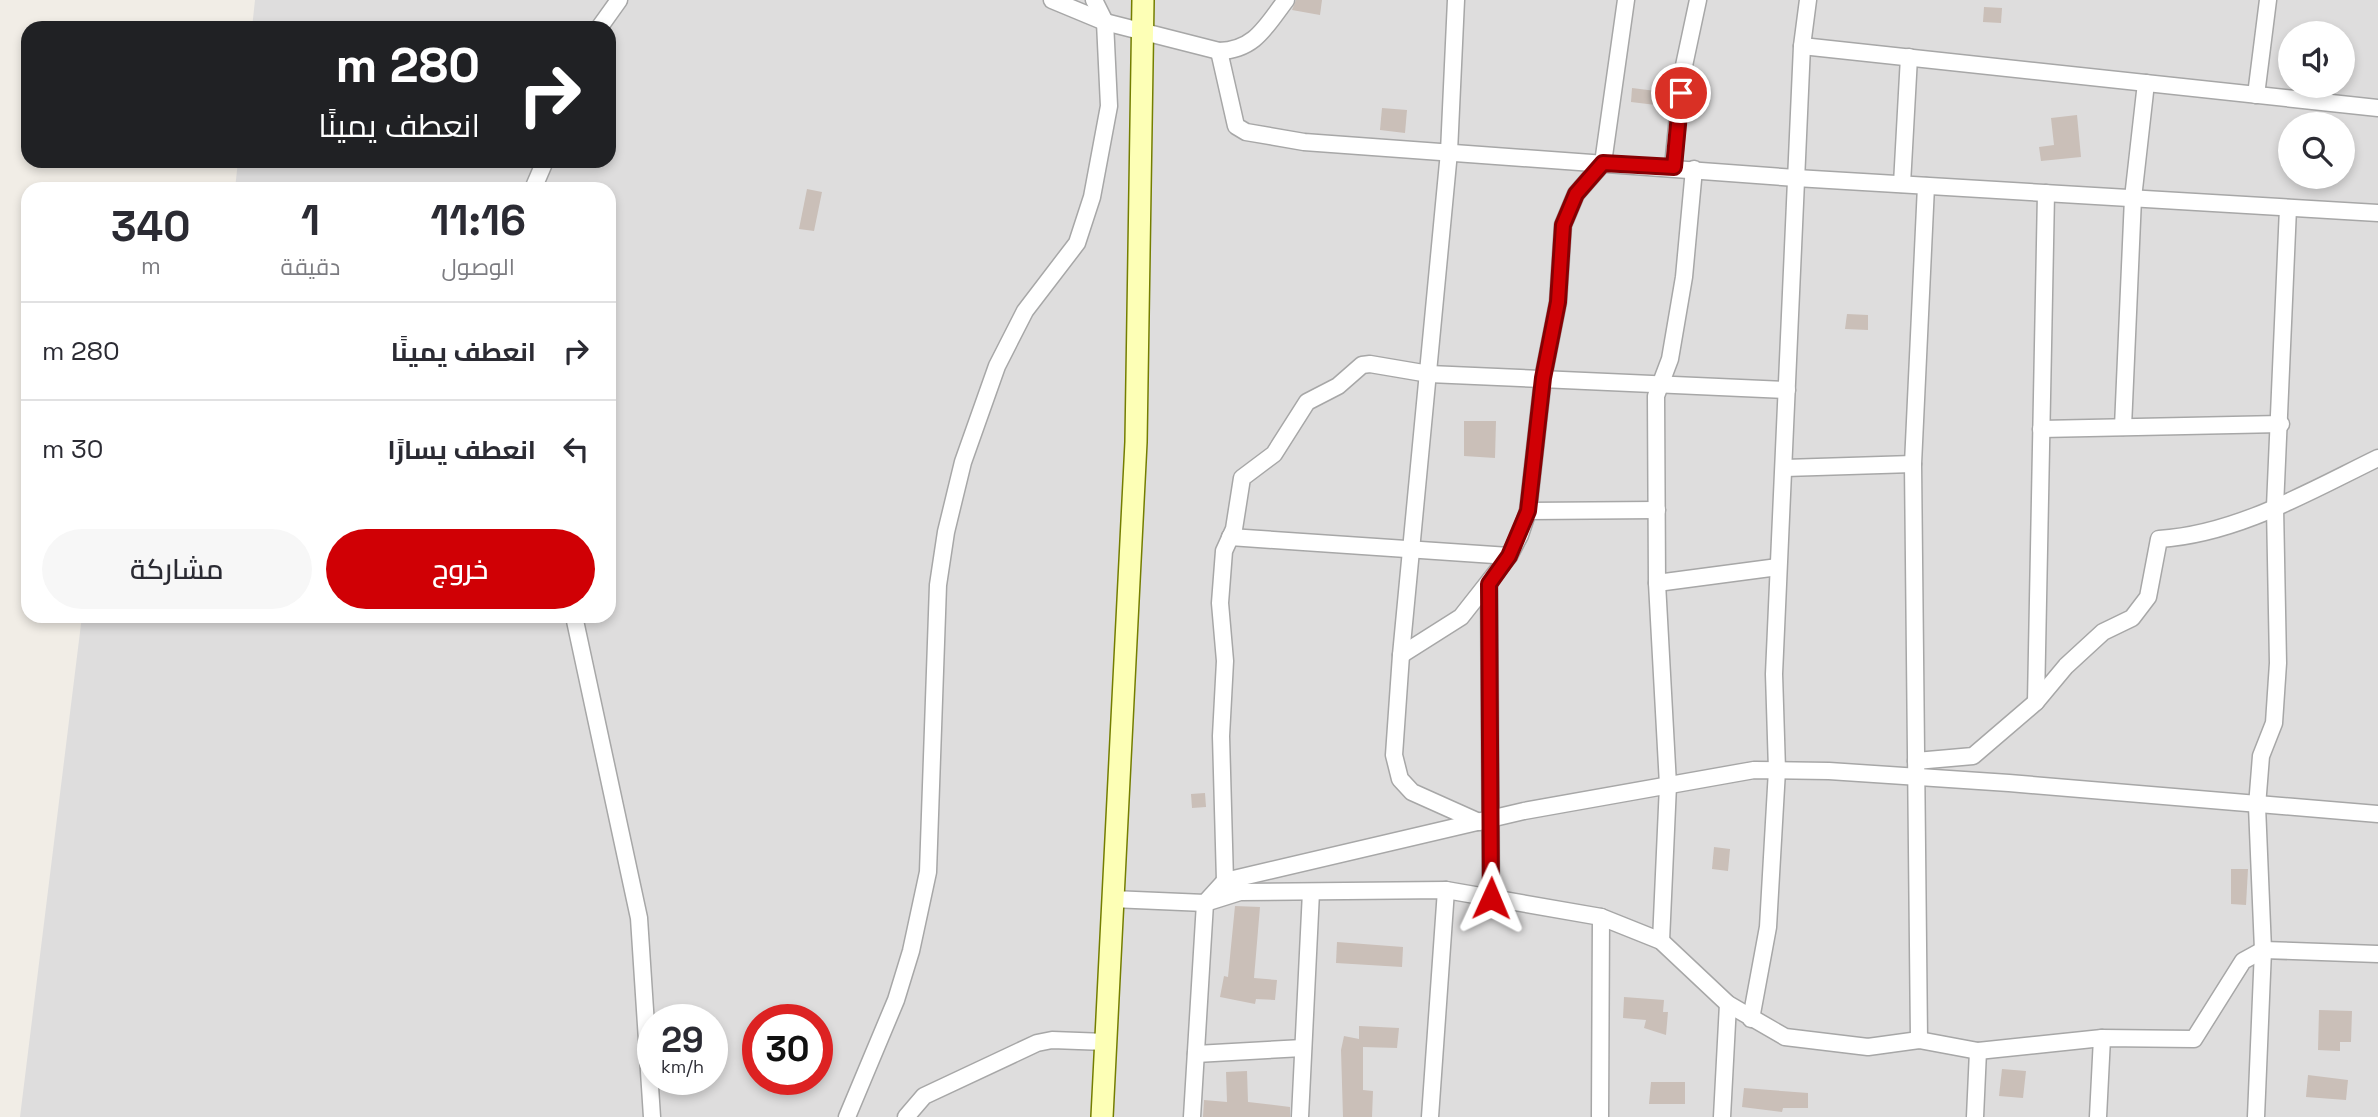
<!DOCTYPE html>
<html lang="ar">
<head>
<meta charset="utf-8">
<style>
	:root { --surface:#fff; --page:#f7f7f7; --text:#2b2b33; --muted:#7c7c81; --line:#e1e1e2; --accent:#d00005 }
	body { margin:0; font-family:"Space Grotesk",Cairo,sans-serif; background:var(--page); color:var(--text); direction:rtl; height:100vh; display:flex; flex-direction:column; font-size:26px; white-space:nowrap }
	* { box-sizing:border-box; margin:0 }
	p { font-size:23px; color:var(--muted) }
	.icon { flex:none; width:38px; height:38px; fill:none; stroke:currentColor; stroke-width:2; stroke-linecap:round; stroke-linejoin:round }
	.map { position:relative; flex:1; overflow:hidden; direction:ltr }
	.panel { position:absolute; left:21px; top:182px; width:595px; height:441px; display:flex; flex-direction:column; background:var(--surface); border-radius:21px; box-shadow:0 4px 10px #0003; direction:rtl }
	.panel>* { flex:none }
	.hud { position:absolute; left:21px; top:21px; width:595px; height:147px; border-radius:21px; box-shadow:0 4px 10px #0003; direction:rtl; background:#202124; color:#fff; overflow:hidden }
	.fabs { position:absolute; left:2278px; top:21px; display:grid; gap:14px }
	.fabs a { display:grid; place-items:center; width:77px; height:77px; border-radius:50%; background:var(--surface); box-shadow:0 4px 10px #0003; font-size:35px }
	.speed { position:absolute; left:637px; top:1004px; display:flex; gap:14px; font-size:35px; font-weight:700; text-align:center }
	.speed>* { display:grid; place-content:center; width:91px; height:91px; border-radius:50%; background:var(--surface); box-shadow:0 4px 10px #0003; line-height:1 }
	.speed small { font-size:18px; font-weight:400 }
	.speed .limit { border:10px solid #d22; background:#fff; color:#111 }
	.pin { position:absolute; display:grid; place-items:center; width:60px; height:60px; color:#fff; margin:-30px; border:4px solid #fff; border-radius:50%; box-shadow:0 2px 7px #0007 }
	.me { position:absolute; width:77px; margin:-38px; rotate:1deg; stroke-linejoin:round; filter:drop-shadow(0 0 5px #0008) }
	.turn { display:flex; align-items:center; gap:24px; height:147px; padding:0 21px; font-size:32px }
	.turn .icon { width:91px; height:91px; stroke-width:2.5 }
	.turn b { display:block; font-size:49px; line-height:60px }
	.eta { display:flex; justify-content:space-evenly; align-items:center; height:119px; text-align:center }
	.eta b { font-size:42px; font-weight:600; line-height:49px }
	.button { display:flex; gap:14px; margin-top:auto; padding:14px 21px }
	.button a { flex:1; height:80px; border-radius:42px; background:var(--accent); color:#fff; font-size:28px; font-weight:600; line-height:80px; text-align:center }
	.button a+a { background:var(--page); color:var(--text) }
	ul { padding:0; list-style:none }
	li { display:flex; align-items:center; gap:21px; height:98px; padding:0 21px; border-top:2px solid var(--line) }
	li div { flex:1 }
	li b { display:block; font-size:26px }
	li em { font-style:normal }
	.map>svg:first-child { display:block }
	.residential { fill:#dedddd; fill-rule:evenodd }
	.building { fill:#cabfb8 }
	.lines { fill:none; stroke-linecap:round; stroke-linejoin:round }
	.street-casing { stroke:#a7a7a7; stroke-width:19 }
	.secondary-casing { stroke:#747e00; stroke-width:24 }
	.street { stroke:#fff; stroke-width:16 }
	.secondary { stroke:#fdffb6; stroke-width:21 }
	.route-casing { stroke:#870003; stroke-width:18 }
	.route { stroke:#d00005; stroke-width:12 }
</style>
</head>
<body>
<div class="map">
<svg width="2378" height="1117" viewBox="0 0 2378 1117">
	<rect width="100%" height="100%" fill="#f1ede6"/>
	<!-- residential -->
	<path class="residential" d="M255 0H2378V1117H20L82 616H609V189H235L238 161H609V28H252ZM2291 33H2343V86H2291ZM2291 124H2343V177H2291ZM653 1020H712V1080H653ZM758 1020H817V1080H758Z"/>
	<!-- building -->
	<g class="building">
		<path d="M1296 0H1322L1320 15 1292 10Z"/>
		<path d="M1984 7 2002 8 2001 23 1983 22Z"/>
		<path d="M1632 88 1664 92V106L1631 102Z"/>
		<path d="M1382 108 1407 110 1405 133 1380 130Z"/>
		<path d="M2077 115 2081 157 2041 161 2039 147 2054 145 2051 118Z"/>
		<path d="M807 189 822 192 814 231 799 229Z"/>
		<path d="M1847 314 1868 315V330L1845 329Z"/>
		<path d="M1464 421H1496L1495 458 1464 456Z"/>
		<path d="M1205 793 1206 807 1192 808 1191 794Z"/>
		<path d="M1714 847 1730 849 1728 871 1712 869Z"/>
		<path d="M2231 869H2248L2246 905 2231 904Z"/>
		<path d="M1235 906 1260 907 1254 978 1277 980 1275 1000 1256 999 1255 1004 1220 997 1224 976 1228 977Z"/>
		<path d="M1337 942 1403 947 1402 967 1336 963Z"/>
		<path d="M1624 997 1664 1000 1663 1012H1668L1666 1035 1644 1028 1646 1020 1623 1018Z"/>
		<path d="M2319 1010 2352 1011 2351 1042H2340V1051L2318 1050Z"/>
		<path d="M1359 1026 1399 1028 1397 1048 1363 1047V1090L1373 1091 1372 1117H1343L1341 1050 1344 1036 1359 1039Z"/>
		<path d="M2002 1069 2026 1071 2023 1098 1999 1096Z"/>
		<path d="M1247 1071 1248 1102 1290 1107V1117H1203L1204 1100 1227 1102 1226 1072Z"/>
		<path d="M2308 1075 2348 1080 2346 1100 2306 1097Z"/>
		<path d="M1651 1082H1685V1104H1649Z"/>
		<path d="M1744 1088 1808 1093V1108H1783L1782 1112 1742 1107Z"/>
	</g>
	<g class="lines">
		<defs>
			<g id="street">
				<path d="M1052 0 1105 22 1219 51C1255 50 1266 26 1286 0"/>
				<path d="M1456 0 1449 152 1401 655 1394 755 1400 779 1412 792 1479 822"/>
				<path d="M599 28 619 0"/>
				<path d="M1802 46 2378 108"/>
				<path d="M1219 51 1236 126 1246 132 1304 142 1796 178 2378 213"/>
				<path d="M2256 95 2268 0"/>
				<path d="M1673 167 1682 75 1698 0"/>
				<path d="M1902 184 1909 57"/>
				<path d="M533 189 545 161"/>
				<path d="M2123 427 2133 198 2146 83"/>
				<path d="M2041 429 2281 424"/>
				<path d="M1785 468 1913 464"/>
				<path d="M1528 511 1657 510"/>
				<path d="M1230 537 1509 556"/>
				<path d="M1657 583 1778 567"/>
				<path d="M1489 584 1491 898"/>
				<path d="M574 616 639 918 652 1117"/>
				<path d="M1401 655 1461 617 1509 556 1520 535 1528 511 1543 378 1558 302 1563 225 1576 194 1603 163 1626 0"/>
				<path d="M2036 702 2046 193"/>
				<path d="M1916 761 1973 756 2036 702 2066 666 2103 632 2132 618 2148 597 2159 539C2237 534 2308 492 2378 458"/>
				<path d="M1225 881 1221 736 1225 661 1220 603 1224 551 1234 529 1242 478 1274 454 1307 402 1338 386 1362 365 1370 364 1429 374 1787 390"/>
				<path d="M1112 899 1205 903 1240 892 1446 890 1601 917 1661 941 1728 1004 1785 1037 1868 1047 1919 1040 1978 1051 2102 1038 2194 1039 2243 961 2263 950 2378 954"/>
				<path d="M1661 941 1668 785 1657 583 1656 396 1670 359 1684 277 1694 169"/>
				<path d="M1751 1019 1768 927 1777 770 1774 674 1802 46 1808 0"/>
				<path d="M1919 1040 1913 464 1926 186"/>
				<path d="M1196 1054 1303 1048"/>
				<path d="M847 1117 896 1000 911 951 928 872 938 585 946 532 963 462 997 366 1025 311 1077 243 1092 197 1109 106 1105 22 1094 0"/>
				<path d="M906 1117 924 1096 1037 1043 1052 1040 1106 1042"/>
				<path d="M1192 1117 1205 903 1225 881 1524 811 1754 770 1829 771 2009 783 2378 814"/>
				<path d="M1300 1117 1311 892"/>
				<path d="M1430 1117 1446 890"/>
				<path d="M1600 1117 1601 917"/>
				<path d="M1722 1117 1728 1004"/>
				<path d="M1975 1117 1978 1051"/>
				<path d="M2098 1117 2102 1038"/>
				<path d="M2256 1117 2263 950 2257 806 2261 756 2274 723 2278 663 2275 507 2288 208"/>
			</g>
			<path id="secondary" d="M1102 1117 1136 442 1143 0"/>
		</defs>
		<!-- street casing -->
		<use href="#street" class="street-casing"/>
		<!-- secondary casing -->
		<use href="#secondary" class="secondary-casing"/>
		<!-- street -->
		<use href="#street" class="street"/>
		<!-- secondary -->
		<use href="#secondary" class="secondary"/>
	</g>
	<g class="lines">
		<defs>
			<path id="route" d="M1491 898 1489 584 1509 556 1528 511 1543 378 1558 302 1563 225 1576 194 1603 163 1674 167 1681 93"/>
		</defs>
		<!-- route casing -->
		<use href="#route" class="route-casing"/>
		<!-- route -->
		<use href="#route" class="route"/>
	</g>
</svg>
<div class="fabs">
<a><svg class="icon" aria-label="sound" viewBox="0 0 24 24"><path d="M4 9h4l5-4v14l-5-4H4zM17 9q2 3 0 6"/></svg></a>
<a><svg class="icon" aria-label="search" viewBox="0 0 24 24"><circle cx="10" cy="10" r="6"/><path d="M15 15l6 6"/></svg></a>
</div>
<div class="speed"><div>29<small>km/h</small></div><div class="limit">30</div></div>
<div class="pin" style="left:1681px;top:93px;background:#d93025"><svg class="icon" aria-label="arrive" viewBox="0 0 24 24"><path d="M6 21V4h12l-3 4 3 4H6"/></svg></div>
<svg class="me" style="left:1491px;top:898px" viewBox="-20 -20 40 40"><path d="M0-17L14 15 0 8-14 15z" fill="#d00005" stroke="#fff" stroke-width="4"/></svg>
<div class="hud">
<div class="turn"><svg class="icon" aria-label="right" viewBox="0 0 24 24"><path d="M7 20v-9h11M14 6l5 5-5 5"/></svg><div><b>280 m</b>انعطف يمينًا</div></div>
</div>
<section class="panel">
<div class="eta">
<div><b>11:16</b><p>الوصول</p></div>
<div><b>1</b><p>دقيقة</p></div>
<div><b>340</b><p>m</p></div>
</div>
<ul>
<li><svg class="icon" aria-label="right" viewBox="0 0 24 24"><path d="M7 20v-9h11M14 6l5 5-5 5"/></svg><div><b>انعطف يمينًا</b></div><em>280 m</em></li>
<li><svg class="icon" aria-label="left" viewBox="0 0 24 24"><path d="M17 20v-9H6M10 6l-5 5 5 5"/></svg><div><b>انعطف يسارًا</b></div><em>30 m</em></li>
</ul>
<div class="button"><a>خروج</a><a>مشاركة</a></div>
</section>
</div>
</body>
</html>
